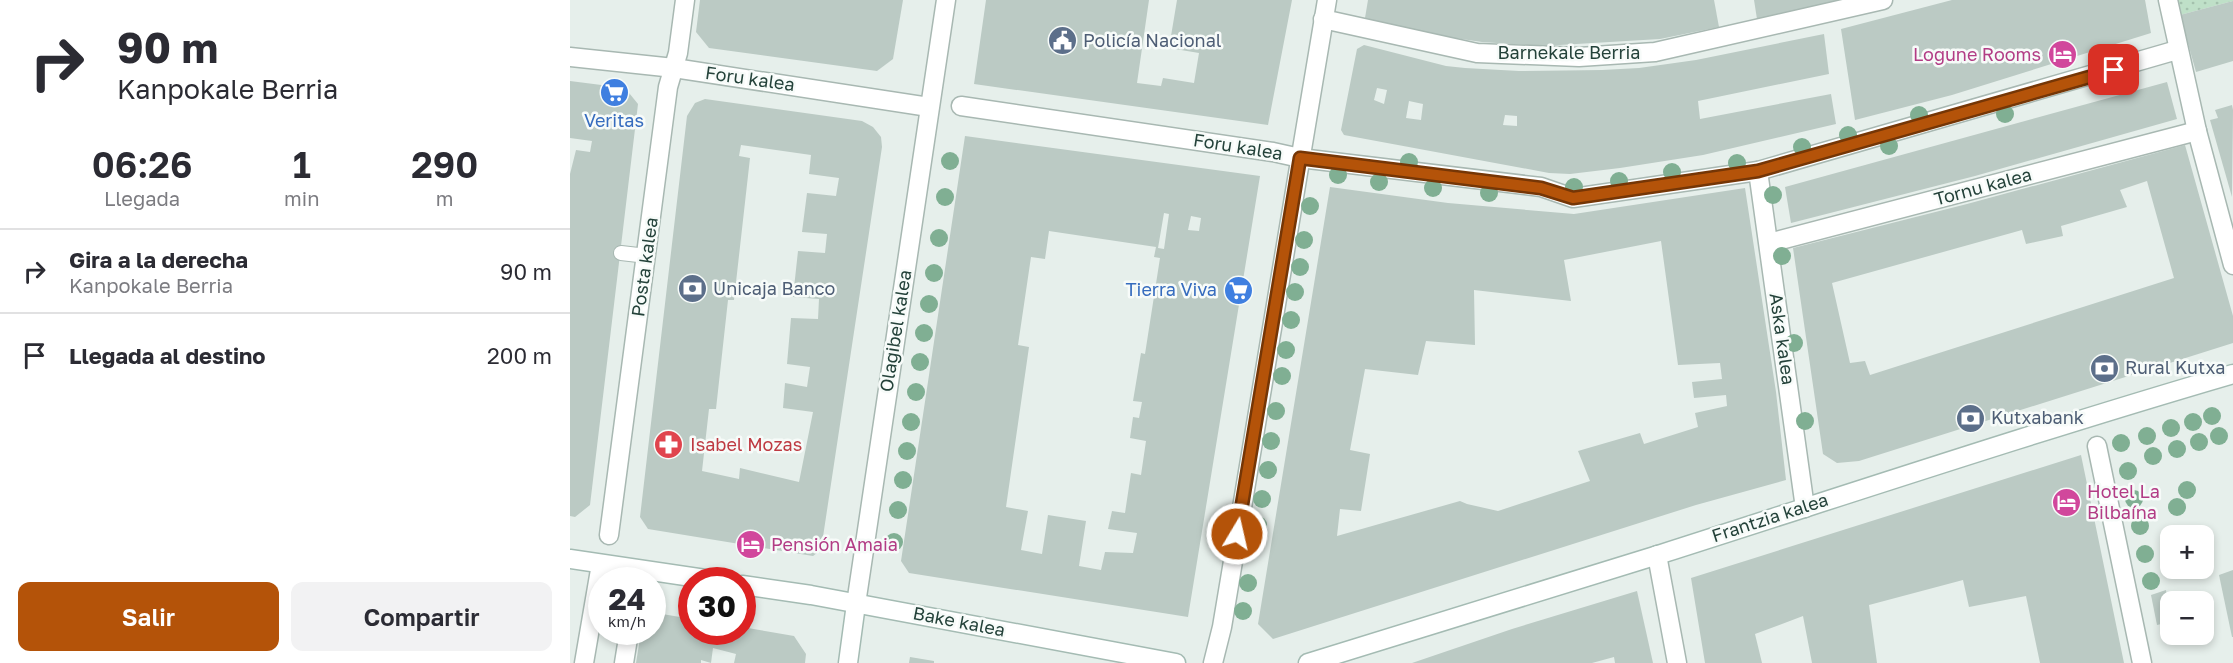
<!DOCTYPE html>
<html lang="es">
<head>
<meta charset="utf-8">
<style>
	:root { --surface:#fff; --page:#f2f2f3; --text:#2b2b33; --muted:#7c7c81; --line:#e1e1e2; --accent:#b45309 }
	body { margin:0; font-family:"Golos Text",sans-serif; background:var(--page); color:var(--text); height:100vh; display:flex; flex-direction:column; font-size:22px; white-space:nowrap }
	* { box-sizing:border-box; margin:0 }
	p { font-size:20px; color:var(--muted) }
	.icon { flex:none; width:33px; height:33px; fill:none; stroke:currentColor; stroke-width:2; stroke-linecap:round; stroke-linejoin:round }
	.map { position:relative; flex:1; overflow:hidden }
	.sheet { display:flex; flex-direction:column; background:var(--surface); width:570px }
	.sheet>* { flex:none }
	.banner { background:#fff; color:var(--text); overflow:hidden }
	.fabs { position:absolute; left:1590px; top:525px; display:grid; gap:12px }
	.fabs a { display:grid; place-items:center; width:54px; height:54px; border-radius:12px; background:var(--surface); box-shadow:0 3px 9px #0003; font-size:30px }
	.speed { position:absolute; left:18px; top:567px; display:flex; gap:12px; font-size:30px; font-weight:700; text-align:center }
	.speed>* { display:grid; place-content:center; width:78px; height:78px; border-radius:50%; background:var(--surface); box-shadow:0 3px 9px #0003; line-height:1 }
	.speed small { font-size:15px; font-weight:400 }
	.speed .limit { border:9px solid #d22; background:#fff; color:#111 }
	.pin { position:absolute; display:grid; place-items:center; width:51px; height:51px; color:#fff; margin:-26px; border-radius:12px; box-shadow:0 3px 9px #0006 }
	.me { position:absolute; width:66px; margin:-33px; rotate:9deg; stroke-linejoin:round; filter:drop-shadow(0 0 4px #0008) }
	.turn { display:flex; align-items:center; gap:21px; height:126px; padding:0 18px; font-size:27px }
	.turn .icon { width:78px; height:78px; stroke-width:2.5 }
	.turn b { display:block; font-size:42px; line-height:51px }
	.eta { display:flex; justify-content:space-evenly; align-items:center; height:102px; text-align:center }
	.eta b { font-size:36px; font-weight:600; line-height:42px }
	.action { display:flex; gap:12px; margin-top:auto; padding:12px 18px }
	.action a { flex:1; height:69px; border-radius:12px; background:var(--accent); color:#fff; font-size:24px; font-weight:600; line-height:69px; text-align:center }
	.action a+a { background:var(--page); color:var(--text) }
	ul { padding:0; list-style:none }
	li { display:flex; align-items:center; gap:18px; height:84px; padding:0 18px; border-top:2px solid var(--line) }
	li div { flex:1 }
	li b { display:block; font-size:22px }
	li em { font-style:normal }
	main { display:flex; flex:1; min-height:0 }
	.map>svg:first-child { display:block }
	.grass { fill:url(#grass-dots) }
	.building { fill:#bbcac4; fill-rule:evenodd }
	.lines { fill:none; stroke-linecap:round; stroke-linejoin:round }
	.service-casing { stroke:#a8b8b2; stroke-width:16 }
	.pedestrian-casing { stroke:#a8b8b2; stroke-width:21 }
	.minor-casing { stroke:#a8b8b2; stroke-width:21 }
	.secondary-casing { stroke:#a4bbb3; stroke-width:21 }
	.service { stroke:#fff; stroke-width:14 }
	.pedestrian { stroke:#fff; stroke-width:18 }
	.minor { stroke:#fff; stroke-width:18 }
	.secondary { stroke:#fff; stroke-width:18 }
	.tree { fill:#80af93 }
	.route-casing { stroke:#753606; stroke-width:15 }
	.route { stroke:#b45309; stroke-width:10 }
	.labels { text-anchor:middle; stroke-width:5; stroke-linejoin:round; paint-order:stroke }
	.service-label { font-size:18px; fill:#4e5e75; stroke:#f7fbf9; text-anchor:start }
	.street-label { font-size:18px; fill:#24423a; stroke:#f7fbf9 }
	.hotel-label { font-size:18px; fill:#b23c85; stroke:#f7fbf9; text-anchor:start }
	.shop-label { font-size:18px; fill:#366cbe; stroke:#f7fbf9 }
	.health-label { font-size:18px; fill:#be3a42; stroke:#f7fbf9; text-anchor:start }
</style>
</head>
<body>
<main>
<section class="sheet">
<div class="banner">
<div class="turn"><svg class="icon" aria-label="right" viewBox="0 0 24 24"><path d="M7 20v-9h11M14 6l5 5-5 5"/></svg><div><b>90 m</b>Kanpokale Berria</div></div>
</div>
<div class="eta">
<div><b>06:26</b><p>Llegada</p></div>
<div><b>1</b><p>min</p></div>
<div><b>290</b><p>m</p></div>
</div>
<ul>
<li><svg class="icon" aria-label="right" viewBox="0 0 24 24"><path d="M7 20v-9h11M14 6l5 5-5 5"/></svg><div><b>Gira a la derecha</b><p>Kanpokale Berria</p></div><em>90 m</em></li>
<li><svg class="icon" aria-label="arrive" viewBox="0 0 24 24"><path d="M6 21V4h12l-3 4 3 4H6"/></svg><div><b>Llegada al destino</b></div><em>200 m</em></li>
</ul>
<div class="action"><a>Salir</a><a>Compartir</a></div>
</section>
<div class="map">
<svg width="1663" height="663" viewBox="0 0 1663 663">
	<defs>
		<pattern id="grass-dots" width="8" height="8" patternUnits="userSpaceOnUse" patternTransform="scale(1.5)"><rect width="8" height="8" fill="#bfe0c8"/><path d="M2 2h.1M6 6h.1" fill="none" stroke="#a4c1ad" stroke-width="1.8" stroke-linecap="round"/></pattern>
	</defs>
	<rect width="100%" height="100%" fill="#e6efeb"/>
	<!-- grass -->
	<path class="grass" d="M1608 0H1663V1L1610 15Z"/>
	<!-- building -->
	<g class="building">
		<path d="M130 0H333L323 59 307 71 139 48 126 32Z"/>
		<path d="M416 0H579L567 83 591 86 593 78 624 83 629 53 599 48 607 0H722L698 125 404 84Z"/>
		<path d="M798 0H1144L1149 27 1090 39 973 46 912 42 864 35 795 18Z"/>
		<path d="M1184 0H1270V1L1187 19Z"/>
		<path d="M1382 0H1575L1581 33 1382 95 1285 120 1271 29Z"/>
		<path d="M1663 1V61L1626 72 1610 15Z"/>
		<path d="M1254 34 1259 74 1128 101 1130 119 1261 94 1266 124 1133 155 1050 168 1000 174 979 173 774 135 771 130 787 49 794 45 876 66 895 68 949 71 1032 70 1069 68 1126 60ZM807 88 817 90 814 104 804 100ZM839 101 853 104 851 120 836 118ZM935 115 947 116V126L933 125Z"/>
		<path d="M0 81 55 88 68 104 20 505 5 517 0 516V174L6 150 20 152 22 141 0 138Z"/>
		<path d="M1597 82 1607 119 1405 176 1221 223 1215 187Z"/>
		<path d="M135 99 292 121 303 127 311 137 312 147 251 550 243 556 78 529 70 517 117 116 125 103ZM171 145 241 155 239 174 269 178 266 196 237 193 232 232 257 234 255 253 228 251 223 297 249 299 248 319 221 318 217 364 240 367 237 387 215 383 213 408 243 412 229 482 170 468 169 479 132 471 139 409H146L158 300H164L180 158 169 156Z"/>
		<path d="M1662 105 1663 110 1662 197 1640 120 1648 118 1645 110Z"/>
		<path d="M395 136 690 176 618 617 339 573 331 561ZM594 213 599 214 594 249 588 248ZM621 216 631 218 629 231 618 230ZM479 231 586 247 584 257 590 258 575 354 571 353 563 401 572 402 569 418 563 417 560 438 576 441 571 475 561 473 555 513 542 511 538 529 567 533 563 553 535 552 531 570 509 566 516 521 478 515 472 554 451 550 458 511 436 507 459 347 448 345 461 257 475 259Z"/>
		<path d="M1615 145 1663 316V343L1289 461 1267 463 1253 454 1223 248 1397 204ZM1577 181 1604 278 1300 375 1295 361 1280 363 1262 283 1452 230 1456 244 1493 236 1491 226 1557 207 1550 190Z"/>
		<path d="M760 187 878 203 1004 214 1175 188 1206 392 1216 480 1126 505 703 639 688 624ZM1091 241 1108 365 1150 363 1152 379 1122 382 1124 398 1156 395 1157 406 1125 413 1128 427 1074 444 1070 433 1008 451 1020 481 928 511 897 504 890 501 767 536 770 509 791 511 800 454 780 450 795 369 848 375 856 341 905 345 904 290 1001 301 994 260Z"/>
		<path d="M1511 455 1554 663H1470L1456 596 1399 607 1393 580 1299 605 1307 663H1242L1233 616 1185 634 1192 663H1135L1121 578Z"/>
		<path d="M1663 570V637H1662L1649 575Z"/>
		<path d="M1596 590 1600 622 1587 625 1581 595Z"/>
		<path d="M1067 591 1083 663H1045L1044 657 1022 663H842L942 629Z"/>
		<path d="M92 614 122 619V632H172V627L224 636 236 654 235 663H164L166 654 143 648 141 663 131 660V663H66L71 632H82V621Z"/>
		<path d="M340 657 364 661V663H339Z"/>
	</g>
	<g class="lines">
		<defs>
			<path id="service" d="M51 253 77 256"/>
			<g id="pedestrian">
				<path d="M391 106 703 152 730 158"/>
				<path d="M1199 243 1627 131"/>
				<path d="M1527 446 1572 663"/>
				<path d="M39 535 98 87 108 53 115 0"/>
				<path d="M54 663 59 632"/>
			</g>
			<g id="minor">
				<path d="M1598 0 1627 131 1663 265"/>
				<path d="M753 19 907 53 1009 57 1085 52 1313 0"/>
				<path d="M0 57 104 68 359 107"/>
				<path d="M730 158 971 187 1003 198 1188 171 1607 50"/>
				<path d="M1188 171 1235 508"/>
				<path d="M1087 555 1107 663"/>
				<path d="M286 604 376 0"/>
				<path d="M14 663 31 564"/>
				<path d="M643 663 652 627 757 0"/>
			</g>
			<g id="secondary">
				<path d="M0 559 142 580"/>
				<path d="M172 585 241 595 606 663"/>
				<path d="M278 663 286 604"/>
				<path d="M738 663C856 627 974 591 1091 554 1282 493 1471 430 1663 374"/>
			</g>
		</defs>
		<!-- service casing -->
		<use href="#service" class="service-casing"/>
		<!-- pedestrian casing -->
		<use href="#pedestrian" class="pedestrian-casing"/>
		<!-- minor casing -->
		<use href="#minor" class="minor-casing"/>
		<!-- secondary casing -->
		<use href="#secondary" class="secondary-casing"/>
		<!-- service -->
		<use href="#service" class="service"/>
		<!-- pedestrian -->
		<use href="#pedestrian" class="pedestrian"/>
		<!-- minor -->
		<use href="#minor" class="minor"/>
		<!-- secondary -->
		<use href="#secondary" class="secondary"/>
	</g>
	<!-- trees -->
	<g class="tree">
		<circle cx="1552" cy="80" r="9"/>
		<circle cx="1435" cy="114" r="9"/>
		<circle cx="1349" cy="115" r="9"/>
		<circle cx="1278" cy="135" r="9"/>
		<circle cx="1319" cy="146" r="9"/>
		<circle cx="1232" cy="147" r="9"/>
		<circle cx="380" cy="161" r="9"/>
		<circle cx="839" cy="162" r="9"/>
		<circle cx="1167" cy="163" r="9"/>
		<circle cx="1102" cy="172" r="9"/>
		<circle cx="768" cy="175" r="9"/>
		<circle cx="1049" cy="181" r="9"/>
		<circle cx="809" cy="182" r="9"/>
		<circle cx="1004" cy="187" r="9"/>
		<circle cx="863" cy="188" r="9"/>
		<circle cx="919" cy="193" r="9"/>
		<circle cx="1203" cy="195" r="9"/>
		<circle cx="375" cy="197" r="9"/>
		<circle cx="740" cy="206" r="9"/>
		<circle cx="369" cy="238" r="9"/>
		<circle cx="734" cy="240" r="9"/>
		<circle cx="1212" cy="256" r="9"/>
		<circle cx="730" cy="267" r="9"/>
		<circle cx="364" cy="273" r="9"/>
		<circle cx="725" cy="292" r="9"/>
		<circle cx="359" cy="304" r="9"/>
		<circle cx="721" cy="320" r="9"/>
		<circle cx="354" cy="333" r="9"/>
		<circle cx="1224" cy="343" r="9"/>
		<circle cx="716" cy="350" r="9"/>
		<circle cx="350" cy="362" r="9"/>
		<circle cx="712" cy="376" r="9"/>
		<circle cx="346" cy="392" r="9"/>
		<circle cx="706" cy="411" r="9"/>
		<circle cx="1642" cy="416" r="9"/>
		<circle cx="1235" cy="421" r="9"/>
		<circle cx="341" cy="422" r="9"/>
		<circle cx="1623" cy="422" r="9"/>
		<circle cx="1601" cy="428" r="9"/>
		<circle cx="1577" cy="436" r="9"/>
		<circle cx="1649" cy="436" r="9"/>
		<circle cx="701" cy="441" r="9"/>
		<circle cx="1629" cy="442" r="9"/>
		<circle cx="1551" cy="443" r="9"/>
		<circle cx="1607" cy="449" r="9"/>
		<circle cx="337" cy="451" r="9"/>
		<circle cx="1583" cy="456" r="9"/>
		<circle cx="698" cy="470" r="9"/>
		<circle cx="1558" cy="471" r="9"/>
		<circle cx="333" cy="480" r="9"/>
		<circle cx="1617" cy="490" r="9"/>
		<circle cx="692" cy="499" r="9"/>
		<circle cx="1564" cy="499" r="9"/>
		<circle cx="1607" cy="507" r="9"/>
		<circle cx="328" cy="510" r="9"/>
		<circle cx="688" cy="525" r="9"/>
		<circle cx="1570" cy="526" r="9"/>
		<circle cx="324" cy="542" r="9"/>
		<circle cx="1575" cy="554" r="9"/>
		<circle cx="1581" cy="581" r="9"/>
		<circle cx="678" cy="583" r="9"/>
		<circle cx="673" cy="611" r="9"/>
	</g>
	<g class="lines">
		<defs>
			<path id="route" d="M667 534 730 158 971 188 1003 198 1188 171 1544 70"/>
		</defs>
		<!-- route casing -->
		<use href="#route" class="route-casing"/>
		<!-- route -->
		<use href="#route" class="route"/>
	</g>
	<!-- icons -->
	<defs>
		<symbol id="civic-disc" viewBox="-11 -11 22 22"><circle r="9.5" fill="#5c6f8a" stroke="#f7fbf9"/><path d="M-.6-6.5H3V-4.5H.6V-3L4-1V1h2V6H-6V1h2V-1L-.6-3ZM-1.2 2.5V6h2.4V2.5Z" fill="#fff"/></symbol>
		<symbol id="hotel-disc" viewBox="-11 -11 22 22"><circle r="9.5" fill="#d1479c" stroke="#f7fbf9"/><path d="M-6-4.5h1.5V1H6V5H4.5V3h-9V5H-6ZM-4 0a1.8 1.8 0 1 1 3.6 0ZM.5 0V-2.5h3Q6-2.5 6 0Z" fill="#fff"/></symbol>
		<symbol id="supermarket-disc" viewBox="-11 -11 22 22"><circle r="9.5" fill="#3f7fe0" stroke="#f7fbf9"/><path d="M-6-5.5h2.5l.6 2H6L4.5 2H-2.5L-4.4-4H-6ZM-1.5 3.2a1.3 1.3 0 1 0 .1 0ZM3 3.2a1.3 1.3 0 1 0 .1 0Z" fill="#fff"/></symbol>
		<symbol id="bank-disc" viewBox="-11 -11 22 22"><circle r="9.5" fill="#5c6f8a" stroke="#f7fbf9"/><path d="M-6-4H6V4H-6ZM0-2.3a2.3 2.3 0 1 0 0 4.6a2.3 2.3 0 1 0 0-4.6Z" fill="#fff"/></symbol>
		<symbol id="pharmacy-disc" viewBox="-11 -11 22 22"><circle r="9.5" fill="#e0444e" stroke="#f7fbf9"/><path d="M-2-6h4v4h4v4h-4v4h-4v-4h-4v-4h4Z" fill="#fff"/></symbol>
	</defs>
	<g fill-rule="evenodd">
		<use href="#civic-disc" x="476" y="24" width="33" height="33"/>
		<use href="#hotel-disc" x="1476" y="38" width="33" height="33"/>
		<use href="#supermarket-disc" x="28" y="76" width="33" height="33"/>
		<use href="#bank-disc" x="106" y="272" width="33" height="33"/>
		<use href="#supermarket-disc" x="652" y="274" width="33" height="33"/>
		<use href="#bank-disc" x="1518" y="352" width="33" height="33"/>
		<use href="#bank-disc" x="1384" y="402" width="33" height="33"/>
		<use href="#pharmacy-disc" x="82" y="428" width="33" height="33"/>
		<use href="#hotel-disc" x="1480" y="486" width="33" height="33"/>
		<use href="#hotel-disc" x="164" y="528" width="33" height="33"/>
	</g>
	<g class="labels">
		<!-- service labels -->
		<g class="service-label">
			<text x="513" y="47">Policía Nacional</text>
			<text x="143" y="295">Unicaja Banco</text>
			<text x="1555" y="374">Rural Kutxa</text>
			<text x="1421" y="424">Kutxabank</text>
		</g>
		<!-- street labels -->
		<g class="street-label">
			<text x="999" y="59">Barnekale Berria</text>
			<text transform="translate(180 79) rotate(8)" y="6">Foru kalea</text>
			<text transform="translate(668 147) rotate(9)" y="6">Foru kalea</text>
			<text transform="translate(1413 187) rotate(-15)" y="6">Tornu kalea</text>
			<text transform="translate(75 267) rotate(-82)" y="6">Posta kalea</text>
			<text transform="translate(326 331) rotate(-81)" y="6">Olagibel kalea</text>
			<text transform="translate(1212 339) rotate(82)" y="6">Aska kalea</text>
			<text transform="translate(1200 518) rotate(-18)" y="6">Frantzia kalea</text>
			<text transform="translate(389 622) rotate(11)" y="6">Bake kalea</text>
		</g>
		<!-- hotel labels -->
		<g class="hotel-label">
			<text x="1471" y="61" text-anchor="end">Logune Rooms</text>
			<text x="1517" y="498">Hotel La<tspan x="1517" dy="21">Bilbaína</tspan></text>
			<text x="201" y="551">Pensión Amaia</text>
		</g>
		<!-- shop labels -->
		<g class="shop-label">
			<text x="44" y="127">Veritas</text>
			<text x="647" y="296" text-anchor="end">Tierra Viva</text>
		</g>
		<!-- health labels -->
		<g class="health-label">
			<text x="120" y="451">Isabel Mozas</text>
		</g>
	</g>
</svg>
<div class="fabs">
<a>+</a>
<a>−</a>
</div>
<div class="speed"><div>24<small>km/h</small></div><div class="limit">30</div></div>
<div class="pin" style="left:1544px;top:70px;background:#d93025"><svg class="icon" aria-label="arrive" viewBox="0 0 24 24"><path d="M6 21V4h12l-3 4 3 4H6"/></svg></div>
<svg class="me" style="left:667px;top:534px" viewBox="-20 -20 40 40"><circle r="17" fill="#b45309" stroke="#fff" stroke-width="3"/><path d="M0-11L8 9 0 5-8 9z" fill="#fff"/></svg>
</div>
</main>
</body>
</html>
